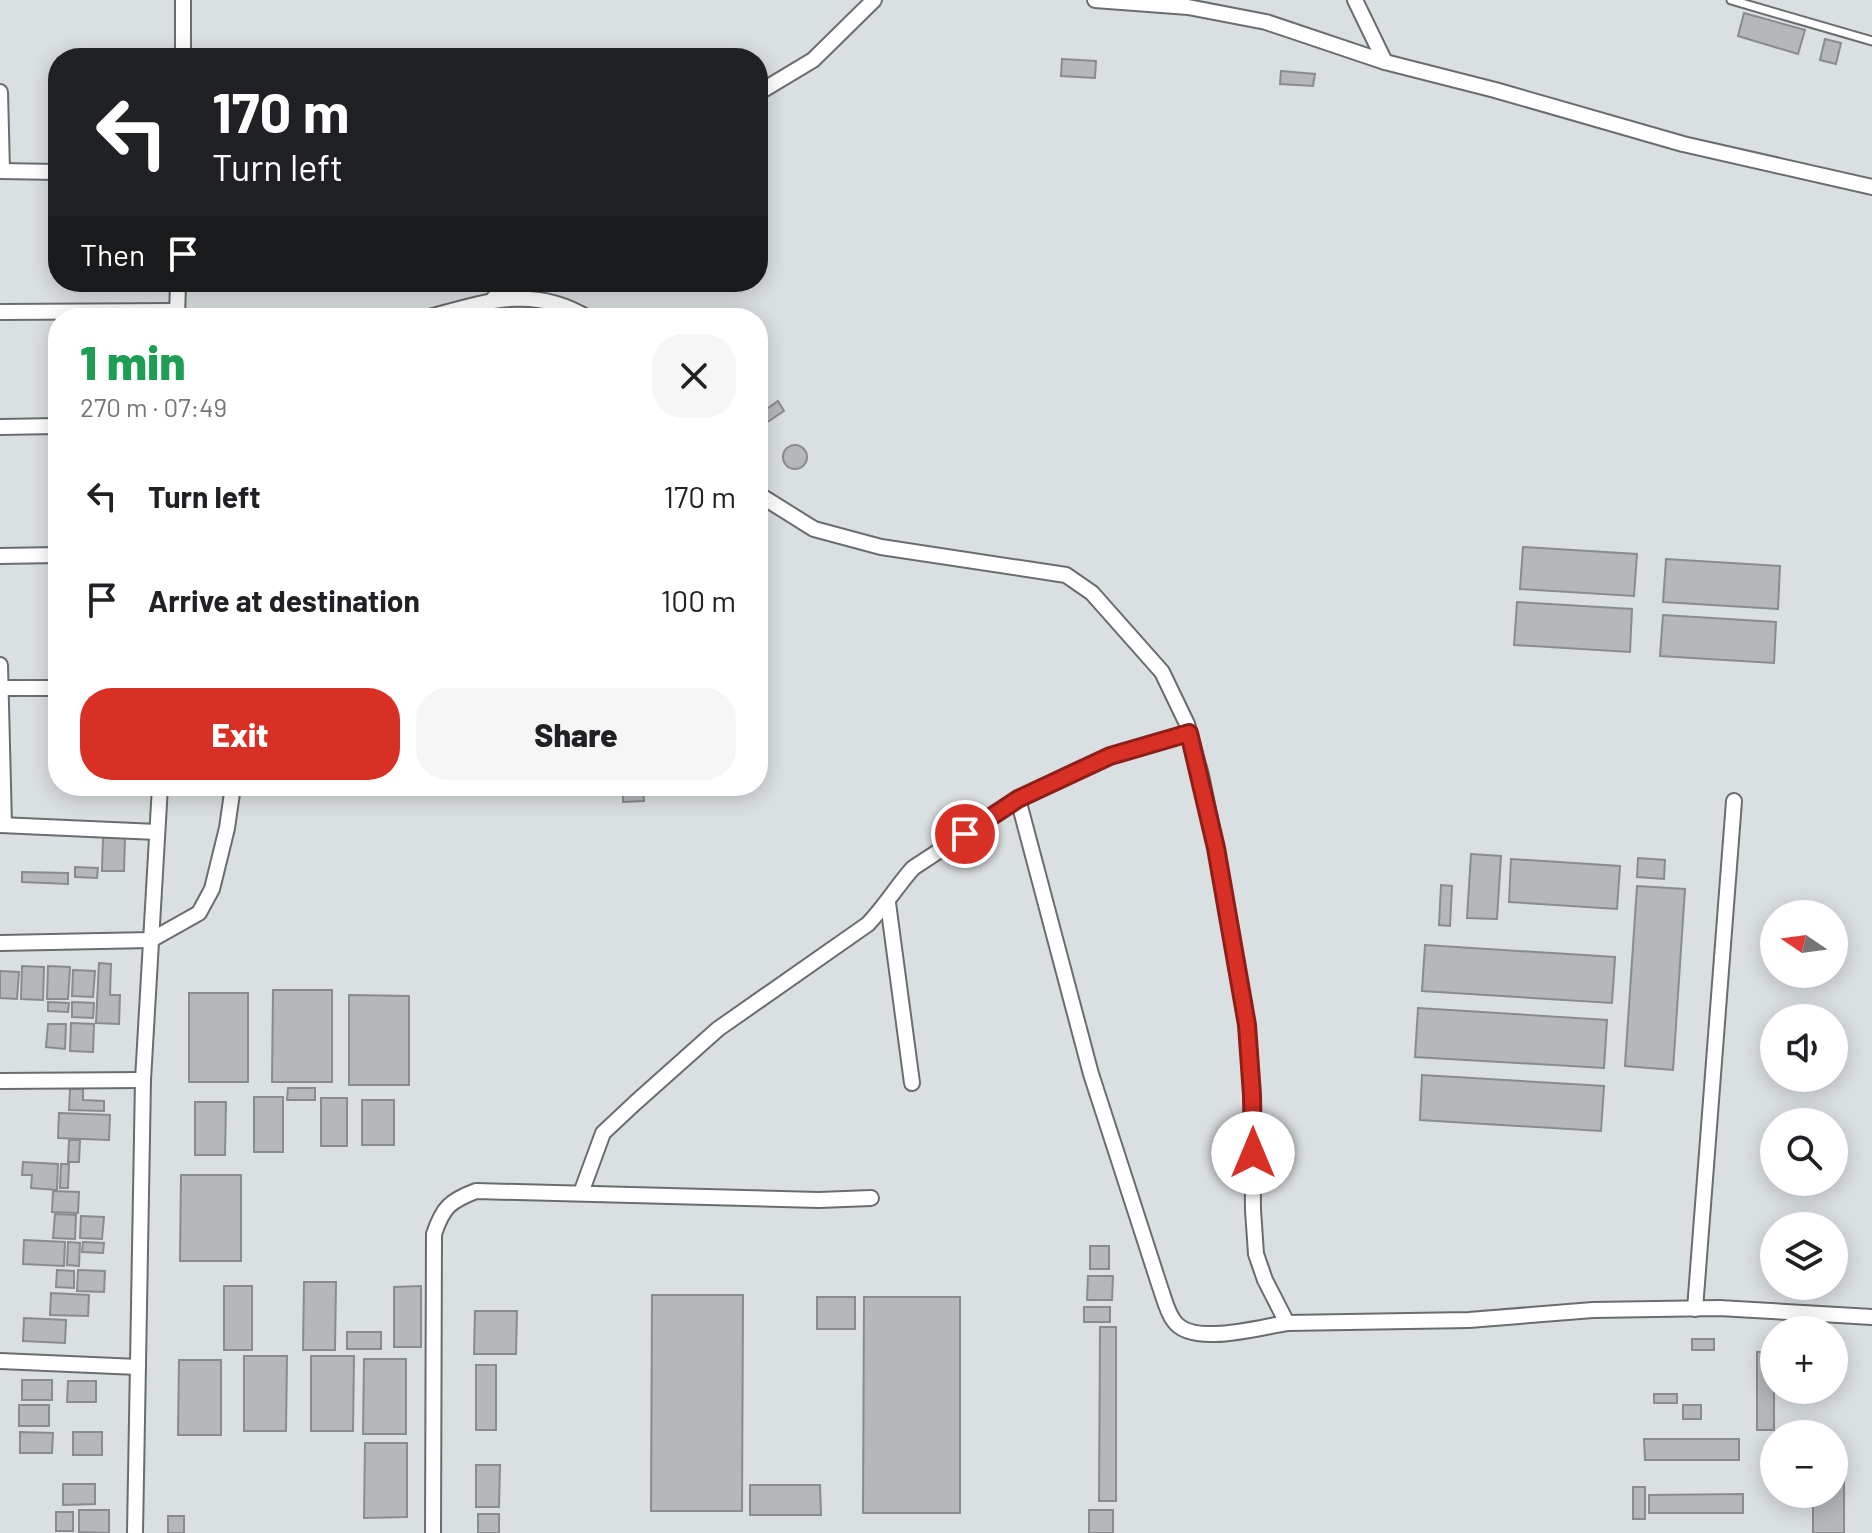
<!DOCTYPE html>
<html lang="en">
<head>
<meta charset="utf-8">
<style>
	:root { --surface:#fff; --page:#f6f6f6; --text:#202124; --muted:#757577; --accent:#d93025 }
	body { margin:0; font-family:Barlow,sans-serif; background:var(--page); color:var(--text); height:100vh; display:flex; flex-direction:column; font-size:30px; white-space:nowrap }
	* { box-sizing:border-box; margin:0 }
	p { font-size:26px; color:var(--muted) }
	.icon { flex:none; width:44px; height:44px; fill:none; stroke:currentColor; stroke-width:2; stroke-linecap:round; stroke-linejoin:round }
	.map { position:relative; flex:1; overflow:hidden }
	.panel { position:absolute; left:48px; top:308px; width:720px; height:488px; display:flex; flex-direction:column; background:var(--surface); border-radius:32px; box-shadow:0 4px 20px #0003 }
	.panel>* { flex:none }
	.banner { position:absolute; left:48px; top:48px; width:720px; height:244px; border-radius:32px; box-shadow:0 4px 20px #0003; background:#202124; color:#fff; overflow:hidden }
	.needle { width:52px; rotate:283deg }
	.tools { position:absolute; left:1760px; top:900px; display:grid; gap:16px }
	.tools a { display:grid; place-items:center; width:88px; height:88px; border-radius:50%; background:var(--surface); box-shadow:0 4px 20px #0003; font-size:40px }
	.pin { position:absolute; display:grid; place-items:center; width:68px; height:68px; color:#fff; margin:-34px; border:4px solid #fff; border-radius:50%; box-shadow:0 2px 8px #0007 }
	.me { position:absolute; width:88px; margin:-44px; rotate:0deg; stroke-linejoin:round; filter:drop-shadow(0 0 6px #0008) }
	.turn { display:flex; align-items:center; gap:28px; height:168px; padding:0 32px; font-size:36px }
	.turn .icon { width:104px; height:104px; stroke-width:2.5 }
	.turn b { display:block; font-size:56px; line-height:68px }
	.then { display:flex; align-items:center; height:76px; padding:0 32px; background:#0003; gap:16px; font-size:30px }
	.round { display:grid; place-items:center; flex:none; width:84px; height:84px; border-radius:32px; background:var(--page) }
	.head { display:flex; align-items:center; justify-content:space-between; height:136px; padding:0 32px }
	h1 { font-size:48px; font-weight:800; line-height:60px; color:#1e9e55 }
	.primary-button { display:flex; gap:16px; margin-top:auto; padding:16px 32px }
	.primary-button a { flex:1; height:92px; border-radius:32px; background:var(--accent); color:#fff; font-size:32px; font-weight:800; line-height:92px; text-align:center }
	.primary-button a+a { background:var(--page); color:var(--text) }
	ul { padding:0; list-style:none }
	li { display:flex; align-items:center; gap:24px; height:104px; padding:0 32px }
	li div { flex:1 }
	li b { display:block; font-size:30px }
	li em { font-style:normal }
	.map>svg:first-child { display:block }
	.building { fill:#b4b8bb; stroke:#888c8f; stroke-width:2 }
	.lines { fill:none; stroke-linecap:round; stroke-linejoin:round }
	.service-casing { stroke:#696d6f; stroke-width:11 }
	.minor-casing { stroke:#696d6f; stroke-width:18 }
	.service { stroke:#fff; stroke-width:7 }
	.minor { stroke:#fff; stroke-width:14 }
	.route-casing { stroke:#8d1f18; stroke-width:20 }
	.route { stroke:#d93025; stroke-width:14 }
</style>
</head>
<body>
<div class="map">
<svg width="1872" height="1533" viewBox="0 0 1872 1533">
	<rect width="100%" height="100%" fill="#dadfe1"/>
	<!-- building -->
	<g class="building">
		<path d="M1744 13 1805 30 1798 54 1738 36Z"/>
		<path d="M1825 39 1841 43 1836 64 1820 60Z"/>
		<path d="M1062 59 1096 61 1095 78 1061 76Z"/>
		<path d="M1281 71 1315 74 1313 86 1280 84Z"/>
		<path d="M778 401 784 411 760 427 758 415Z"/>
		<circle cx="795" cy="457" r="12"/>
		<path d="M1523 547 1637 554 1634 596 1520 589Z"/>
		<path d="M1666 559 1780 566 1778 609 1663 602Z"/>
		<path d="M1517 602 1632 609 1630 652 1514 645Z"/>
		<path d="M1663 615 1776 622 1774 663 1660 656Z"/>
		<path d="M643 791 644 801 623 802V792Z"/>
		<path d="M103 838H125L124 871H102Z"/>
		<path d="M1471 854 1501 856 1497 919 1467 918Z"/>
		<path d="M1638 858 1665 860 1664 879 1637 877Z"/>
		<path d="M1511 859 1620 866 1617 909 1509 902Z"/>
		<path d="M75 867 98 868 97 878 75 877Z"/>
		<path d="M22 872 68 873V884L22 882Z"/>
		<path d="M1441 885 1452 886 1450 926 1439 925Z"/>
		<path d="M1637 886 1685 889 1673 1070 1625 1066Z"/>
		<path d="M1425 945 1615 957 1612 1003 1422 991Z"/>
		<path d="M99 963 111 964 110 995H120L119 1024 96 1023Z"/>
		<path d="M22 966 44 967 43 1000 21 999Z"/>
		<path d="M48 966 70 967 68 999H47Z"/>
		<path d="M73 970 95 971 93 997 72 996Z"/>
		<path d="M0 971 19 972 17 999 0 998Z"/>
		<path d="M273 990H332V1082H272Z"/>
		<rect x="189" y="993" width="59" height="89"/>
		<path d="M349 995 409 996V1085H349Z"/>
		<path d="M48 1002 69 1003 68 1012 48 1011Z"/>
		<path d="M72 1002 94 1003 93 1018 72 1017Z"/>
		<path d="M1418 1008 1607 1020 1604 1068 1415 1057Z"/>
		<path d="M71 1023 94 1024 93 1052 70 1051Z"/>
		<path d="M48 1024H66L65 1049 46 1047Z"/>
		<path d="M1422 1075 1604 1086 1601 1131 1420 1120Z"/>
		<path d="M288 1088H315V1100H287Z"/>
		<path d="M70 1089H83V1100L104 1101V1111L69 1110Z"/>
		<rect x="254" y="1097" width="29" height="55"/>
		<rect x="321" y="1098" width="26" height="48"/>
		<rect x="362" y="1100" width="32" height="45"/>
		<path d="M195 1102H226L225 1155H195Z"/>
		<path d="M59 1113 110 1115 109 1140 58 1138Z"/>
		<path d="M69 1140H80L79 1162H68Z"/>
		<path d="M23 1162 58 1164 57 1190 31 1188 32 1175H22Z"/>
		<path d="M61 1164H69L68 1188H60Z"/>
		<path d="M181 1175H241V1261H180Z"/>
		<path d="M53 1191 79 1192 78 1213 52 1212Z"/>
		<path d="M55 1214 76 1215 75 1239 53 1238Z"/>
		<path d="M81 1216 104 1217 102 1239 80 1238Z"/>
		<path d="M24 1240 65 1242 64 1266 23 1264Z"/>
		<path d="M68 1242 80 1243 79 1266 67 1265Z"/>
		<path d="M83 1242 104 1243 103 1253 82 1252Z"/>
		<rect x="1090" y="1246" width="19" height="23"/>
		<path d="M57 1270 74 1271V1288L56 1287Z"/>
		<path d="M78 1270 105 1271 104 1292 77 1291Z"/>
		<path d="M1088 1276H1113L1112 1300H1087Z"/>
		<path d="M304 1282H336L335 1350H303Z"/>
		<rect x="224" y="1286" width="28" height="64"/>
		<path d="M421 1286V1347H394V1287Z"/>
		<path d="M51 1293 89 1295 88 1316 50 1315Z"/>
		<path d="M652 1295H743L742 1511H651Z"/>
		<rect x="817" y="1297" width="38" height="32"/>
		<path d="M864 1297H960V1513H863Z"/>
		<rect x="1084" y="1307" width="26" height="15"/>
		<path d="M475 1311H517L516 1354H474Z"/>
		<path d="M24 1318 66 1320 65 1343 23 1341Z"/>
		<path d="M1100 1327H1116V1501H1099Z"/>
		<rect x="347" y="1332" width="34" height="17"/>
		<rect x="1692" y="1339" width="22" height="11"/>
		<rect x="1757" y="1352" width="17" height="78"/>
		<path d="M244 1356H287L286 1431H244Z"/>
		<path d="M311 1356H354L353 1431H311Z"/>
		<path d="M364 1359H406V1434H363Z"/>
		<path d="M179 1360H221V1435H178Z"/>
		<rect x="476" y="1365" width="20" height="65"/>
		<rect x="22" y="1380" width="30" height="20"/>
		<path d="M68 1381H96V1402H67Z"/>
		<rect x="1654" y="1394" width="23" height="9"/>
		<rect x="19" y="1405" width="30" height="21"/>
		<rect x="1683" y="1405" width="18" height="14"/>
		<path d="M20 1432 53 1433 52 1453H20Z"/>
		<rect x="73" y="1432" width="29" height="23"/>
		<path d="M1644 1439H1739V1460H1645Z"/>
		<path d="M365 1443H407V1517L364 1518Z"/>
		<path d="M476 1465H500L499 1507H476Z"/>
		<path d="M1834 1469H1844V1533H1813V1494H1834Z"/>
		<path d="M63 1484H95V1504L63 1505Z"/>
		<path d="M750 1485H820L821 1515H750Z"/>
		<rect x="1633" y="1487" width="12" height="32"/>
		<path d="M1743 1494V1513H1649V1495Z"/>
		<path d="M79 1510H109V1533L79 1532Z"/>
		<rect x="1089" y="1510" width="24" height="23"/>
		<rect x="56" y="1512" width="17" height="19"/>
		<rect x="478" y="1514" width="21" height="19"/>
		<rect x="168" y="1516" width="16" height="17"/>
	</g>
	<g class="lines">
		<defs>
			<path id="service" d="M1731 0 1872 41"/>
			<g id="minor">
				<path d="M1095 0 1188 7 1266 22 1385 62 1495 90 1683 144 1872 187"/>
				<path d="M1355 0 1385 62"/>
				<path d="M183 58V0"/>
				<path d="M0 92 2 171"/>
				<path d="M758 93 813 60 874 0"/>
				<path d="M0 171 58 172"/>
				<path d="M494 298 516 282"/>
				<path d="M0 312 177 311"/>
				<path d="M177 318 178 282"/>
				<path d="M426 318C484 302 533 284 588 318"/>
				<path d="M0 427 58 426"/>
				<path d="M758 494 814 529 881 547 1066 575 1092 593 1162 672 1187 724 1201 775 1216 848 1247 1025 1252 1095 1253 1210 1256 1254 1265 1280 1287 1323 1469 1320 1593 1310 1719 1308 1872 1317"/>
				<path d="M0 556 58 555"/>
				<path d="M0 665 4 825"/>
				<path d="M0 688H58"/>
				<path d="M1018 799 1091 1074 1160 1287C1164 1298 1167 1312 1174 1321 1192 1347 1260 1327 1287 1323"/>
				<path d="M0 825 157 832"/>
				<path d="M888 903 912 1083"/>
				<path d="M0 943 151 940 199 913 212 889 227 828 233 786"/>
				<path d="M0 1081 143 1080"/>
				<path d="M581 1193 603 1133 635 1103 718 1029 868 924C885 906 897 886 913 868L1018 799 1110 756 1189 733"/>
				<path d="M1695 1309 1734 801"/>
				<path d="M0 1361 138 1367"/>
				<path d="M135 1533 143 1080 160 786"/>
				<path d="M433 1533 434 1234C443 1207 450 1201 476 1191L819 1200 871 1198"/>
			</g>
		</defs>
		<!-- service casing -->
		<use href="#service" class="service-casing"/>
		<!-- minor casing -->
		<use href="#minor" class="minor-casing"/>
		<!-- service -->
		<use href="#service" class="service"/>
		<!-- minor -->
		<use href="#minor" class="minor"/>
	</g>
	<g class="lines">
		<defs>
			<path id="route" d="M965 834 1018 799 1110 756 1189 733 1216 848 1247 1025 1252 1095 1253 1153"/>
		</defs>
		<!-- route casing -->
		<use href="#route" class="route-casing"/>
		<!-- route -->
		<use href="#route" class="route"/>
	</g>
</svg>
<div class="tools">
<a><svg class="needle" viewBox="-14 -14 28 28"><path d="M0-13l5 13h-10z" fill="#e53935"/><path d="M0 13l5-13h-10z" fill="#757577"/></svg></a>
<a><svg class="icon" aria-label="sound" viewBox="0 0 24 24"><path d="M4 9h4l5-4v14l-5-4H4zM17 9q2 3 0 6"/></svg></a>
<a><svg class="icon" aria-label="search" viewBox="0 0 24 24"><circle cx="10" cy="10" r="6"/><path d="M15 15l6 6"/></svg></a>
<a><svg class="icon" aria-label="layers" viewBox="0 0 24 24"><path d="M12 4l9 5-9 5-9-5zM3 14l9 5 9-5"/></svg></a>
<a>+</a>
<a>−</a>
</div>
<div class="pin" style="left:965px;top:834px;background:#d93025"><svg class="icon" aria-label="arrive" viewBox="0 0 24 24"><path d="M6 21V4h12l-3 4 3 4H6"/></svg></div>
<svg class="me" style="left:1253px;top:1153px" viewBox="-20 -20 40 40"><circle r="19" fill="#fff"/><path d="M0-13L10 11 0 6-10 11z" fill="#d93025"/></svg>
<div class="banner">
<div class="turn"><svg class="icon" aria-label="left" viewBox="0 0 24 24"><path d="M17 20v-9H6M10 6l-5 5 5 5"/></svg><div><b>170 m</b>Turn left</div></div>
<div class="then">Then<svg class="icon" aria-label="arrive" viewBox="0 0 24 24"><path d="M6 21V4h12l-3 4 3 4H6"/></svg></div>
</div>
<section class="panel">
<div class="head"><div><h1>1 min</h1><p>270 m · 07:49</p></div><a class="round"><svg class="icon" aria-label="close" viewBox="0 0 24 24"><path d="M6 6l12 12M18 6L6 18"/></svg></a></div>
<ul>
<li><svg class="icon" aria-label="left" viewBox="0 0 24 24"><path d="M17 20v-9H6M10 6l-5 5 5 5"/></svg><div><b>Turn left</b></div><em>170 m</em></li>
<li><svg class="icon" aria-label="arrive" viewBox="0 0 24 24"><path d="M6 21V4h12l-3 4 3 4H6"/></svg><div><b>Arrive at destination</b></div><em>100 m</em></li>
</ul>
<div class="primary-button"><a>Exit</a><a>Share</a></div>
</section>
</div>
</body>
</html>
